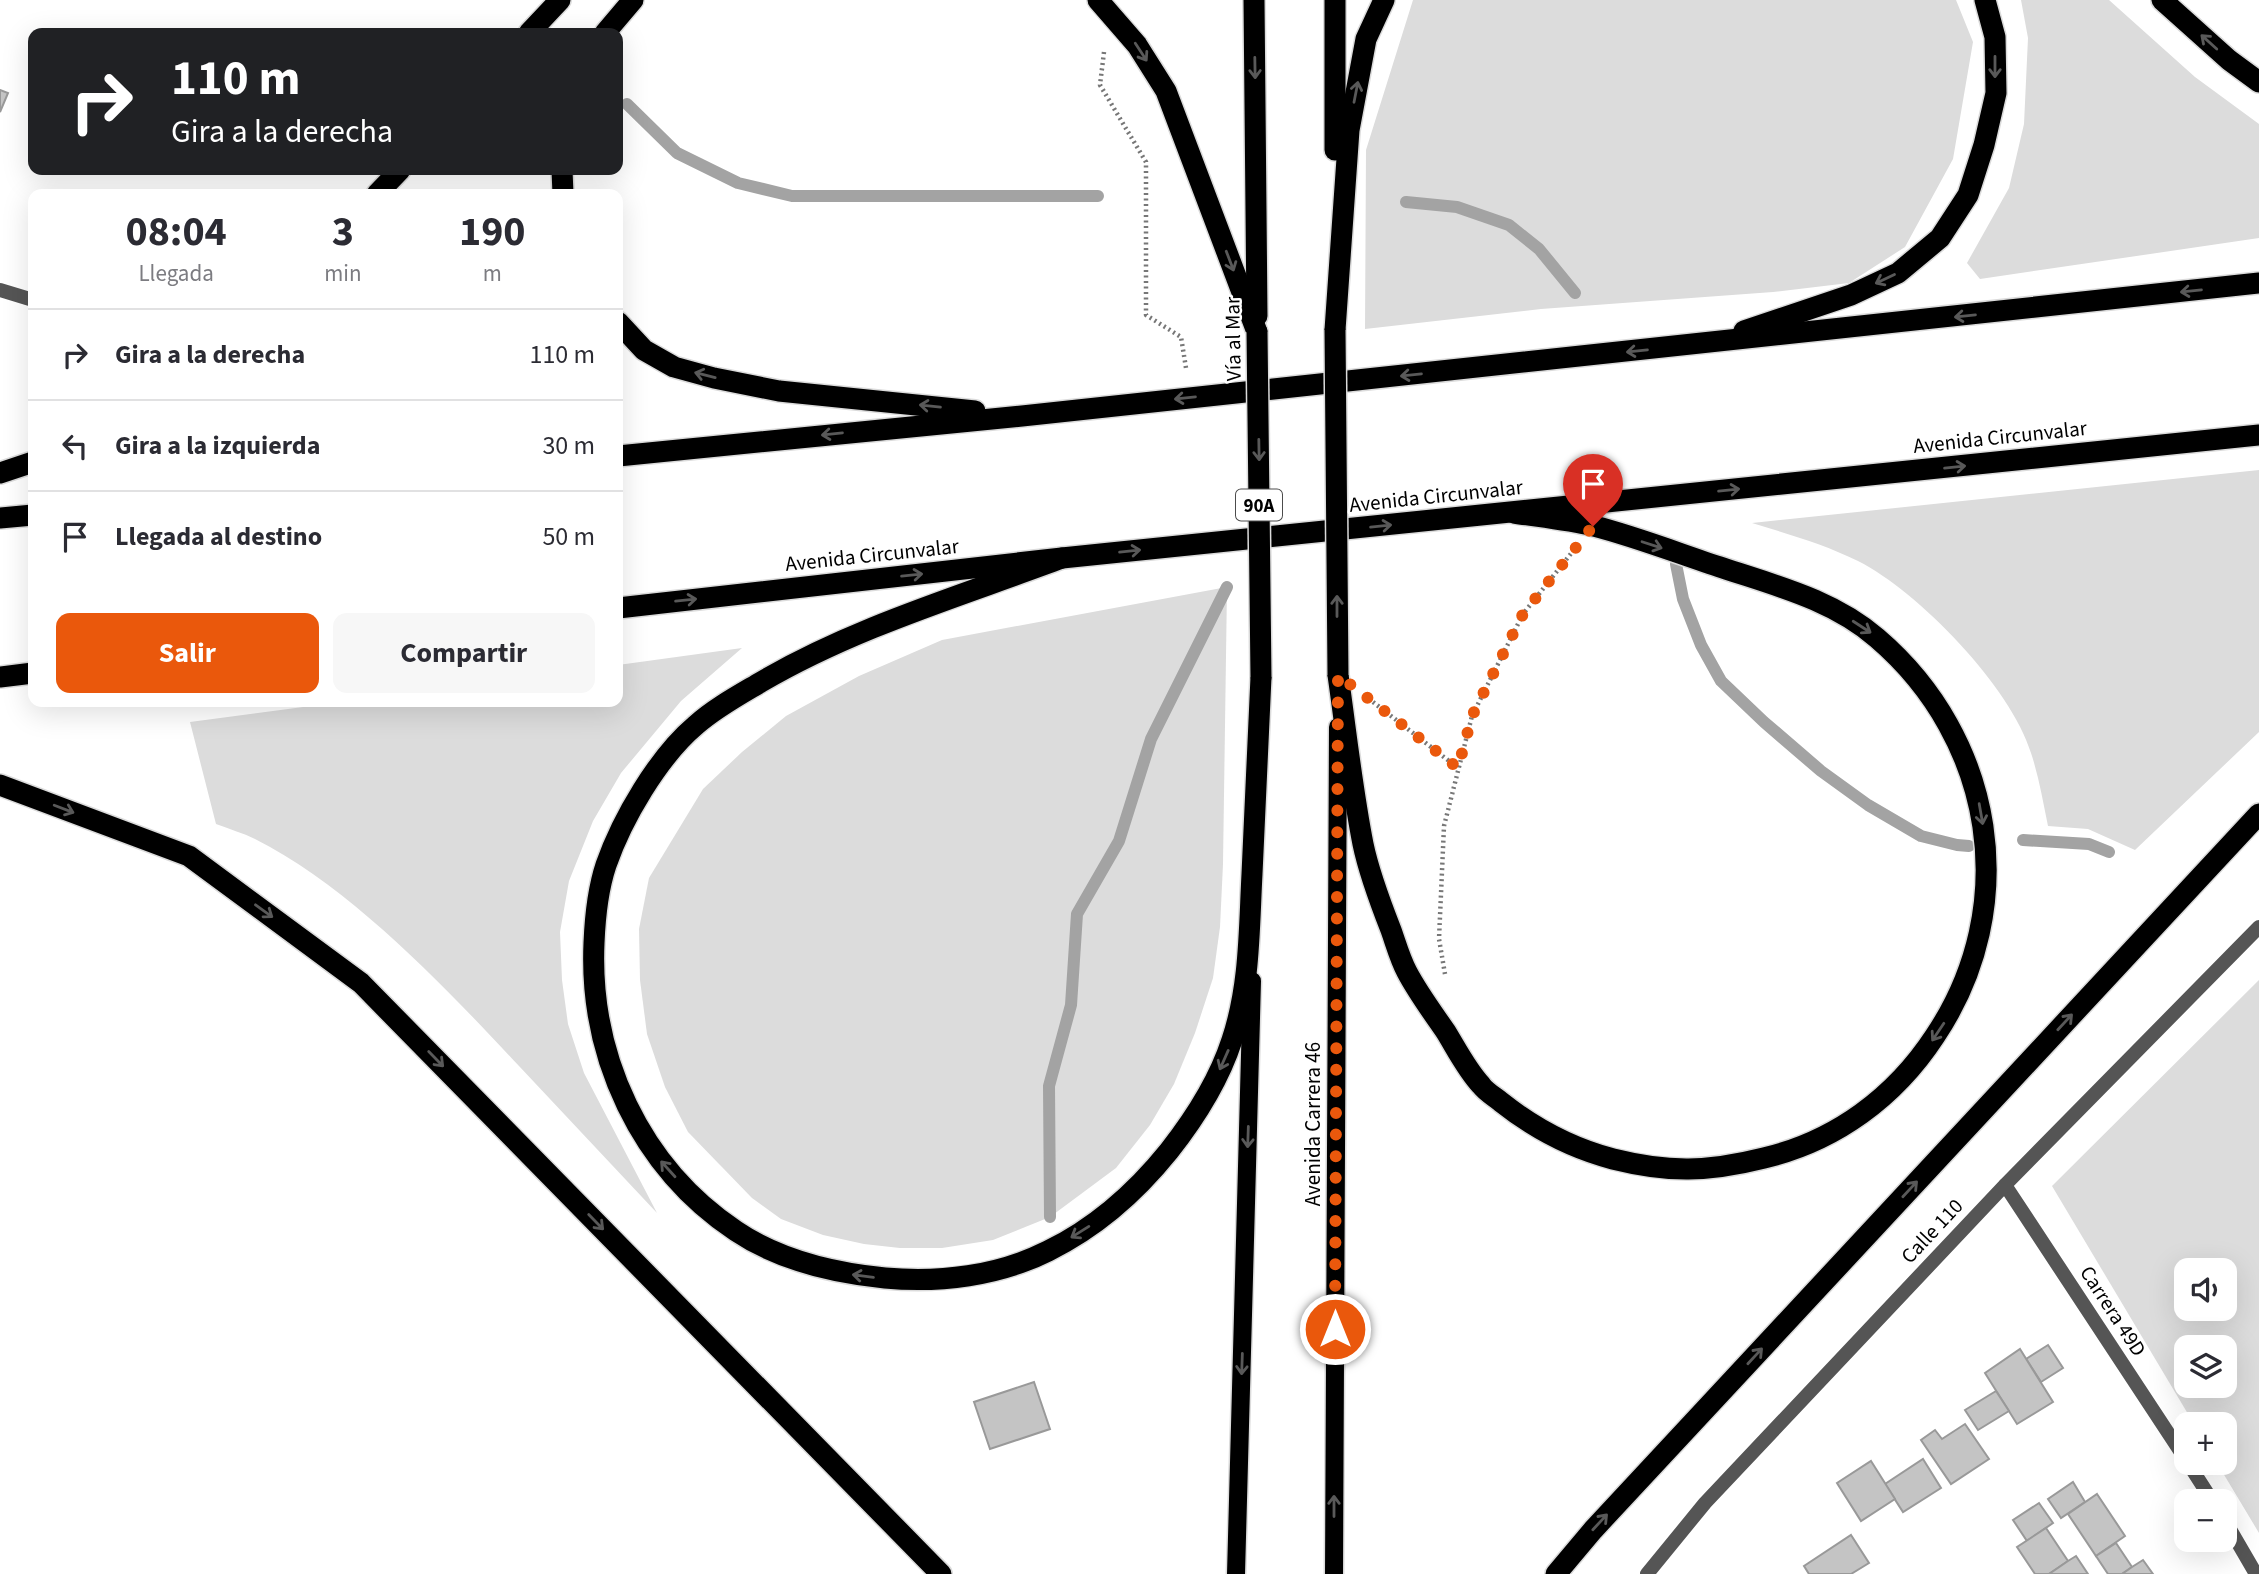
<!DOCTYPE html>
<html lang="es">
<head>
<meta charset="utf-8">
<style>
	:root { --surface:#fff; --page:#f7f7f7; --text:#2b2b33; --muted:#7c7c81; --line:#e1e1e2; --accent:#ea580c }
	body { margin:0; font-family:"Source Sans 3",sans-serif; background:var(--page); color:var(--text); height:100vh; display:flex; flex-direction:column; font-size:26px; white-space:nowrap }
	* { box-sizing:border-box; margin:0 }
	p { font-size:23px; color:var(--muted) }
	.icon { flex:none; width:38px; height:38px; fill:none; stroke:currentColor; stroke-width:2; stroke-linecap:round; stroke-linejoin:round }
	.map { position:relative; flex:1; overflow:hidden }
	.drawer { position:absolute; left:28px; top:189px; width:595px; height:518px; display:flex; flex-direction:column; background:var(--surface); border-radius:14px; box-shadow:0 7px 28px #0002 }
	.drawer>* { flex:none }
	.banner { position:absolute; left:28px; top:28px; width:595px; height:147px; border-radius:14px; box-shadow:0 7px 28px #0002; background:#202124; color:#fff; overflow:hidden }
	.fabs { position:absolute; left:2174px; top:1258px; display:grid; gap:14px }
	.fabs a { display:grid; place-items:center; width:63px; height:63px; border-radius:14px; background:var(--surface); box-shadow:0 7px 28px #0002; font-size:35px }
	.pin { position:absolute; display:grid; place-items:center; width:60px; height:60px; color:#fff; margin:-72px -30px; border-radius:50% 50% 50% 0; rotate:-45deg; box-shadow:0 0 7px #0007 }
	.pin .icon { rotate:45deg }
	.me { position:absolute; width:77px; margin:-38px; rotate:0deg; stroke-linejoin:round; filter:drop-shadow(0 0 5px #0008) }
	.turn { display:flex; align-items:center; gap:24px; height:147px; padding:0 28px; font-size:32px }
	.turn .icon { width:91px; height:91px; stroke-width:2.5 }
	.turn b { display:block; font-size:49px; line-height:60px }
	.eta { display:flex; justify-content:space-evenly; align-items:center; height:119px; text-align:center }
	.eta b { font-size:42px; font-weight:700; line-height:49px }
	.button { display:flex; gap:14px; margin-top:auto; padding:14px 28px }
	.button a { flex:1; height:80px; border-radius:14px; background:var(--accent); color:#fff; font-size:28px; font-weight:700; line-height:80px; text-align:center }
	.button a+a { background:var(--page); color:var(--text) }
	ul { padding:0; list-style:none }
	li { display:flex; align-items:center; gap:21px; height:91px; padding:0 28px; border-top:2px solid var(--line) }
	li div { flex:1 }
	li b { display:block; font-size:26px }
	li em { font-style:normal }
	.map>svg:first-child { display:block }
	.green { fill:#dcdcdc; fill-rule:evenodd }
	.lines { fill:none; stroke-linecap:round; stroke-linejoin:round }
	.stream { stroke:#a3a3a3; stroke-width:12 }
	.building { fill:#c4c4c4; stroke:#999; stroke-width:2 }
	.primary-casing { stroke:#dbdbdb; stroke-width:21 }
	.highway-casing { stroke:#dbdbdb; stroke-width:24 }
	.path { stroke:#777; stroke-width:4.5; stroke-dasharray:2 3.5; stroke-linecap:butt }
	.street { stroke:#555; stroke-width:14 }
	.primary { stroke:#000; stroke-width:18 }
	.highway { stroke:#000; stroke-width:21 }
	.highway-bridge-casing { stroke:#dbdbdb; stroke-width:24; stroke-linecap:butt }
	.highway-bridge { stroke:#000; stroke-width:21 }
	.oneway { stroke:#595959 }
	.route { stroke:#ea580c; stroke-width:12; stroke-dasharray:0 21.6 }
	.labels { text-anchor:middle; stroke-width:5; stroke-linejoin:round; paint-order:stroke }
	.shield { fill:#fff; stroke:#4c4c4c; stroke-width:2 }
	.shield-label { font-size:19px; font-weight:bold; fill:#000 }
	.street-label { font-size:21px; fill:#000; stroke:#fff }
</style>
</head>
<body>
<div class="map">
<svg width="2259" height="1574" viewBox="0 0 2259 1574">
	<rect width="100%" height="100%" fill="#fff"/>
	<!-- green -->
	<g class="green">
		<path d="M1413 0H1956L1973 42 1953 159 1905 247 1849 283 1773 292 1541 309 1365 329 1366 150Z"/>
		<path d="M2021 0H2109L2195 77 2259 124V238L1980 279 1967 263 2009 188 2024 124 2028 38Z"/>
		<path d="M2259 470V732L2135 850 2088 829 2048 826C2043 802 2039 777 2031 753 2011 687 1919 592 1858 561 1824 544 1788 534 1752 523Z"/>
		<path d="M1227 587 1223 864 1220 927 1213 978 1195 1033 1174 1084 1150 1125 1116 1168 1050 1217 993 1240 942 1248H900L864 1244 823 1235 781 1219 752 1198 688 1132 665 1087 647 1034 640 980 639 929 649 878 703 789 742 752 786 716 859 676 942 640Z"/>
		<path d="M742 648 681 701 621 773 593 821 569 881 560 932 562 980 568 1024 584 1073 657 1213C611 1164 565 1115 519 1066 445 987 352 888 255 839 243 833 229 829 216 824L190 722 341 702H618V665Z"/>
		<path d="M2259 980V1533L2217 1463H2224V1424H2194L2052 1186ZM2224 1270V1309H2186V1270ZM2186 1348H2224V1386H2186Z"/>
	</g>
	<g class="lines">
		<!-- stream -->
		<g class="stream">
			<path d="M627 104 677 153 738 183 792 196H1098"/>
			<path d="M1406 202 1457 207 1509 225 1539 249 1575 293"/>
			<path d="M1676 564 1683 599 1701 645 1721 681 1764 722 1821 771 1868 805 1921 836 1957 845 1969 846"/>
			<path d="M2023 840 2089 844 2109 852"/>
			<path d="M1050 1217 1049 1086 1071 1005 1077 914 1119 841 1151 739 1227 587"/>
		</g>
	</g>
	<!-- building -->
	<g class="building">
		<path d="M0 90 8 93 0 112Z"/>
		<path d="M2048 1345 2063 1368 2041 1382 2026 1359Z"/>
		<path d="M2020 1349 2053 1402 2017 1424 1985 1373Z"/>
		<path d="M1034 1382 1050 1429 990 1449 974 1402Z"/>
		<path d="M1996 1391 2009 1411 1978 1430 1965 1410Z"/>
		<path d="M1965 1424 1989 1459 1951 1484 1921 1440 1935 1430 1942 1439Z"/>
		<path d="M1923 1459 1941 1488 1903 1512 1885 1484Z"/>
		<path d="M1871 1461 1895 1499 1861 1521 1837 1483Z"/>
		<path d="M2073 1482 2085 1502 2061 1518 2048 1499Z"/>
		<path d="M2097 1494 2125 1536 2096 1556 2068 1514Z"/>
		<path d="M2039 1503 2053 1523 2027 1541 2013 1520Z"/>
		<path d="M2046 1528 2068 1561 2049 1574H2035L2017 1547Z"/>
		<path d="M1851 1535 1869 1563 1851 1574H1809L1804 1566Z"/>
		<path d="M2116 1543 2132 1567 2122 1574H2108L2096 1556Z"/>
		<path d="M2076 1556 2088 1574H2049L2068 1561Z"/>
		<path d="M2143 1560 2153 1574H2122L2132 1567Z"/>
	</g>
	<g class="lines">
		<defs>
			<g id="primary">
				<path d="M1236 1574 1252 981"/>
				<path d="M1334 1574 1338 727"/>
			</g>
			<g id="highway">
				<path d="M1098 0 1137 45 1166 91 1257 332"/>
				<path d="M1254 0 1257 316"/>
				<path d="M1335 0V150"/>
				<path d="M2162 0 2229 60 2259 82"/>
				<path d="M529 33 560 0"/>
				<path d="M605 33 633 0"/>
				<path d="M562 170 563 194"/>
				<path d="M377 194 400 170"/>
				<path d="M618 322 644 350 674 367 714 378 779 391 975 411"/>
				<path d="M1335 330 1349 130 1366 39 1384 0"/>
				<path d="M1744 331 1851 295 1898 273 1940 238 1968 195 1984 145 1996 93 1995 37 1985 0"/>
				<path d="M618 456 1022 416 2259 283"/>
				<path d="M0 473 33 462"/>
				<path d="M0 518 33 515"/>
				<path d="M1062 558C961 596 855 627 761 682 739 695 715 708 696 725 658 757 622 819 606 865 598 889 595 918 594 943 589 1056 640 1167 736 1231 779 1260 834 1273 885 1278 940 1283 998 1276 1048 1251 1095 1228 1136 1192 1169 1151 1195 1118 1219 1080 1232 1040 1250 986 1249 930 1252 874 1255 808 1258 743 1261 677"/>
				<path d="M618 608 1062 558 2259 435"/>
				<path d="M1338 675C1346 731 1352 788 1363 844 1369 873 1380 902 1391 930 1396 944 1400 959 1407 972 1418 993 1433 1013 1446 1032 1457 1050 1467 1070 1481 1085 1486 1092 1495 1097 1501 1102 1535 1129 1571 1148 1613 1159 1669 1173 1708 1172 1764 1158 1836 1141 1895 1097 1935 1036 2022 906 1995 739 1877 638 1833 600 1777 586 1723 568 1680 554 1637 537 1594 526 1568 520 1540 517 1514 513"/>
				<path d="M0 677 33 673"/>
				<path d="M0 785 189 856 361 983 941 1574"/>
				<path d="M1556 1574 1593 1530 2259 814"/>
			</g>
		</defs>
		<!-- primary casing -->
		<use href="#primary" class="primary-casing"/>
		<!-- highway casing -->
		<use href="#highway" class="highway-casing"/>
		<!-- path -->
		<g class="path">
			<path d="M1104 52 1100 85 1146 162V315L1181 337 1186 368"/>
			<path d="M1373 702 1458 768"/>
			<path d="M1445 974 1439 939 1444 826 1472 716 1523 614 1573 551"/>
		</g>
		<!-- street -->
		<g class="street">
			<path d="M0 290 33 300"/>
			<path d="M2005 1185 2186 1460"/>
			<path d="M2188 1463 2213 1502"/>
			<path d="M2224 1519 2256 1574"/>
			<path d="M1647 1574 1705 1503 2005 1185 2259 927"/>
		</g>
		<!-- primary -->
		<use href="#primary" class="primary"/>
		<!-- highway -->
		<use href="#highway" class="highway"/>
		<defs>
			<g id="highway-bridge">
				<path d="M1335 330 1338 675"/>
				<path d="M1257 332 1261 677"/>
			</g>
		</defs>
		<!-- highway-bridge casing -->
		<use href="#highway-bridge" class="highway-bridge-casing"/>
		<!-- highway-bridge -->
		<use href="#highway-bridge" class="highway-bridge"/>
	</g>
	<!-- one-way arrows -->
	<defs><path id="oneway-shaft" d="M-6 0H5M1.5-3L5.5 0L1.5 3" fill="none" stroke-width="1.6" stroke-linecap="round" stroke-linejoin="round" transform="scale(1.75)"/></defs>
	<g class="oneway">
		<use href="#oneway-shaft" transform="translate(2209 42) rotate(-138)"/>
		<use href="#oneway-shaft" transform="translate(1141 52) rotate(57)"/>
		<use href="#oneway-shaft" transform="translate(1995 67) rotate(90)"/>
		<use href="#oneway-shaft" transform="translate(1255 68) rotate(89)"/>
		<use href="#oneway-shaft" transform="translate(1356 92) rotate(-79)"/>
		<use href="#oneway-shaft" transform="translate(1230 261) rotate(69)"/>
		<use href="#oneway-shaft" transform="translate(1885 279) rotate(155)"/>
		<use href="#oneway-shaft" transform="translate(2191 291) rotate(174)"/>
		<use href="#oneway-shaft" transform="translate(1965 316) rotate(174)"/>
		<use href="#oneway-shaft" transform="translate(1637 351) rotate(174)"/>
		<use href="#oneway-shaft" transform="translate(705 375) rotate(-166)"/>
		<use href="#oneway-shaft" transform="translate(1411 375) rotate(174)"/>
		<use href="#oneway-shaft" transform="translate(1185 398) rotate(174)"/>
		<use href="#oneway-shaft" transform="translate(930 406) rotate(-174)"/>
		<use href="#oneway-shaft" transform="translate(832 434) rotate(174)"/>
		<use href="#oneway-shaft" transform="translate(1259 450) rotate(89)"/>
		<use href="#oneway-shaft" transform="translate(1955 467) rotate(-6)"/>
		<use href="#oneway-shaft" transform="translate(1729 490) rotate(-6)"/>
		<use href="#oneway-shaft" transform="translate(1381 526) rotate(-6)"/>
		<use href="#oneway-shaft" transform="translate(1652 545) rotate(18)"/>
		<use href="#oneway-shaft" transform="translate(1130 551) rotate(-6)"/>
		<use href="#oneway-shaft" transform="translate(912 575) rotate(-6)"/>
		<use href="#oneway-shaft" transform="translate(686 600) rotate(-6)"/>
		<use href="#oneway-shaft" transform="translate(1337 606) rotate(-90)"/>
		<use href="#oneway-shaft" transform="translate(1862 627) rotate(33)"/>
		<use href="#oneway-shaft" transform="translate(64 809) rotate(21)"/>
		<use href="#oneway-shaft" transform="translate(1981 814) rotate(80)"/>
		<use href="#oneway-shaft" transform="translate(264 911) rotate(36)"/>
		<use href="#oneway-shaft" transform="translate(2065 1022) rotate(-47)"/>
		<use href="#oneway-shaft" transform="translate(1938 1032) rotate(124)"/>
		<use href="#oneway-shaft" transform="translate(436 1059) rotate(46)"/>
		<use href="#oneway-shaft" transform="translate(1224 1060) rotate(114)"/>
		<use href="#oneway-shaft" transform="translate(1248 1137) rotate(92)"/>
		<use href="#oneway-shaft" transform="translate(668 1169) rotate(-132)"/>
		<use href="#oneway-shaft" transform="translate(1910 1189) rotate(-47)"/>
		<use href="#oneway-shaft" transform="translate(596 1222) rotate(46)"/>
		<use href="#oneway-shaft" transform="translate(1080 1232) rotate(148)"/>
		<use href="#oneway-shaft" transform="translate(863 1276) rotate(-173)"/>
		<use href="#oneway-shaft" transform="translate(1755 1356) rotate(-47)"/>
		<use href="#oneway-shaft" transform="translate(1242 1364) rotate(92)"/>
		<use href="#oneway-shaft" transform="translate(1334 1506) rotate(-90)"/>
		<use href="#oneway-shaft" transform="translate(1600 1522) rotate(-47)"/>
	</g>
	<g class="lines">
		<!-- route -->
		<path class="route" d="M1335 1329 1338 675 1458 768 1472 716 1523 614 1593 526"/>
	</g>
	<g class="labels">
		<!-- shield labels -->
		<rect class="shield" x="1236" y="489.5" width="46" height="31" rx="5"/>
		<g class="shield-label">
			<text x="1259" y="512">90A</text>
		</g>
		<!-- street labels -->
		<g class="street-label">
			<text transform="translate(1233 339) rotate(-91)" y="7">Vía al Mar</text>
			<text transform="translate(2000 437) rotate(-6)" y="7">Avenida Circunvalar</text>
			<text transform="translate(1436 496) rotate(-6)" y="7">Avenida Circunvalar</text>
			<text transform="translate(872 555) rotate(-6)" y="7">Avenida Circunvalar</text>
			<text transform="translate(1313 1124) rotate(-90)" y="7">Avenida Carrera 46</text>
			<text transform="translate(1932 1231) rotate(-47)" y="7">Calle 110</text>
			<text transform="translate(2113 1311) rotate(57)" y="7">Carrera 49D</text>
		</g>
	</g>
</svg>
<div class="fabs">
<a><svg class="icon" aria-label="sound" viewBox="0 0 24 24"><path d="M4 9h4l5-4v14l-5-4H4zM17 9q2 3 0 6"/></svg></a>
<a><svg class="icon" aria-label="layers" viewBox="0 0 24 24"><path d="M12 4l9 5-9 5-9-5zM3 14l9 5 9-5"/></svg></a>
<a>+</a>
<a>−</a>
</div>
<div class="pin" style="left:1593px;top:526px;background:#d93025"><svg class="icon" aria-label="arrive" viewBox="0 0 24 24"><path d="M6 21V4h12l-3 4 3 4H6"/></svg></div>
<svg class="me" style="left:1335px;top:1329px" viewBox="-20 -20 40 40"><circle r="17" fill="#ea580c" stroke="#fff" stroke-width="3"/><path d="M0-11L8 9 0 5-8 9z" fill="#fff"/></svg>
<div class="banner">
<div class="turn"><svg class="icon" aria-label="right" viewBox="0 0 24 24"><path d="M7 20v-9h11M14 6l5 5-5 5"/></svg><div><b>110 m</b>Gira a la derecha</div></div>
</div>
<section class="drawer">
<div class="eta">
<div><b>08:04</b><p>Llegada</p></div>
<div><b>3</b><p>min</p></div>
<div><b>190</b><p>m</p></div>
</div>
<ul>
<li><svg class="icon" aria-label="right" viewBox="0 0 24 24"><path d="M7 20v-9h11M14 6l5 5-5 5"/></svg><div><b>Gira a la derecha</b></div><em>110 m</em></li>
<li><svg class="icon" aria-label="left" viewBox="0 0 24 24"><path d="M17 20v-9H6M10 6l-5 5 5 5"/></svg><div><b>Gira a la izquierda</b></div><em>30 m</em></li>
<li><svg class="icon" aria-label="arrive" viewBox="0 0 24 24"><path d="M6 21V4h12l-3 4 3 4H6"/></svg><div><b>Llegada al destino</b></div><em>50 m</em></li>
</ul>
<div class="button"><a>Salir</a><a>Compartir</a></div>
</section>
</div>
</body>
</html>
